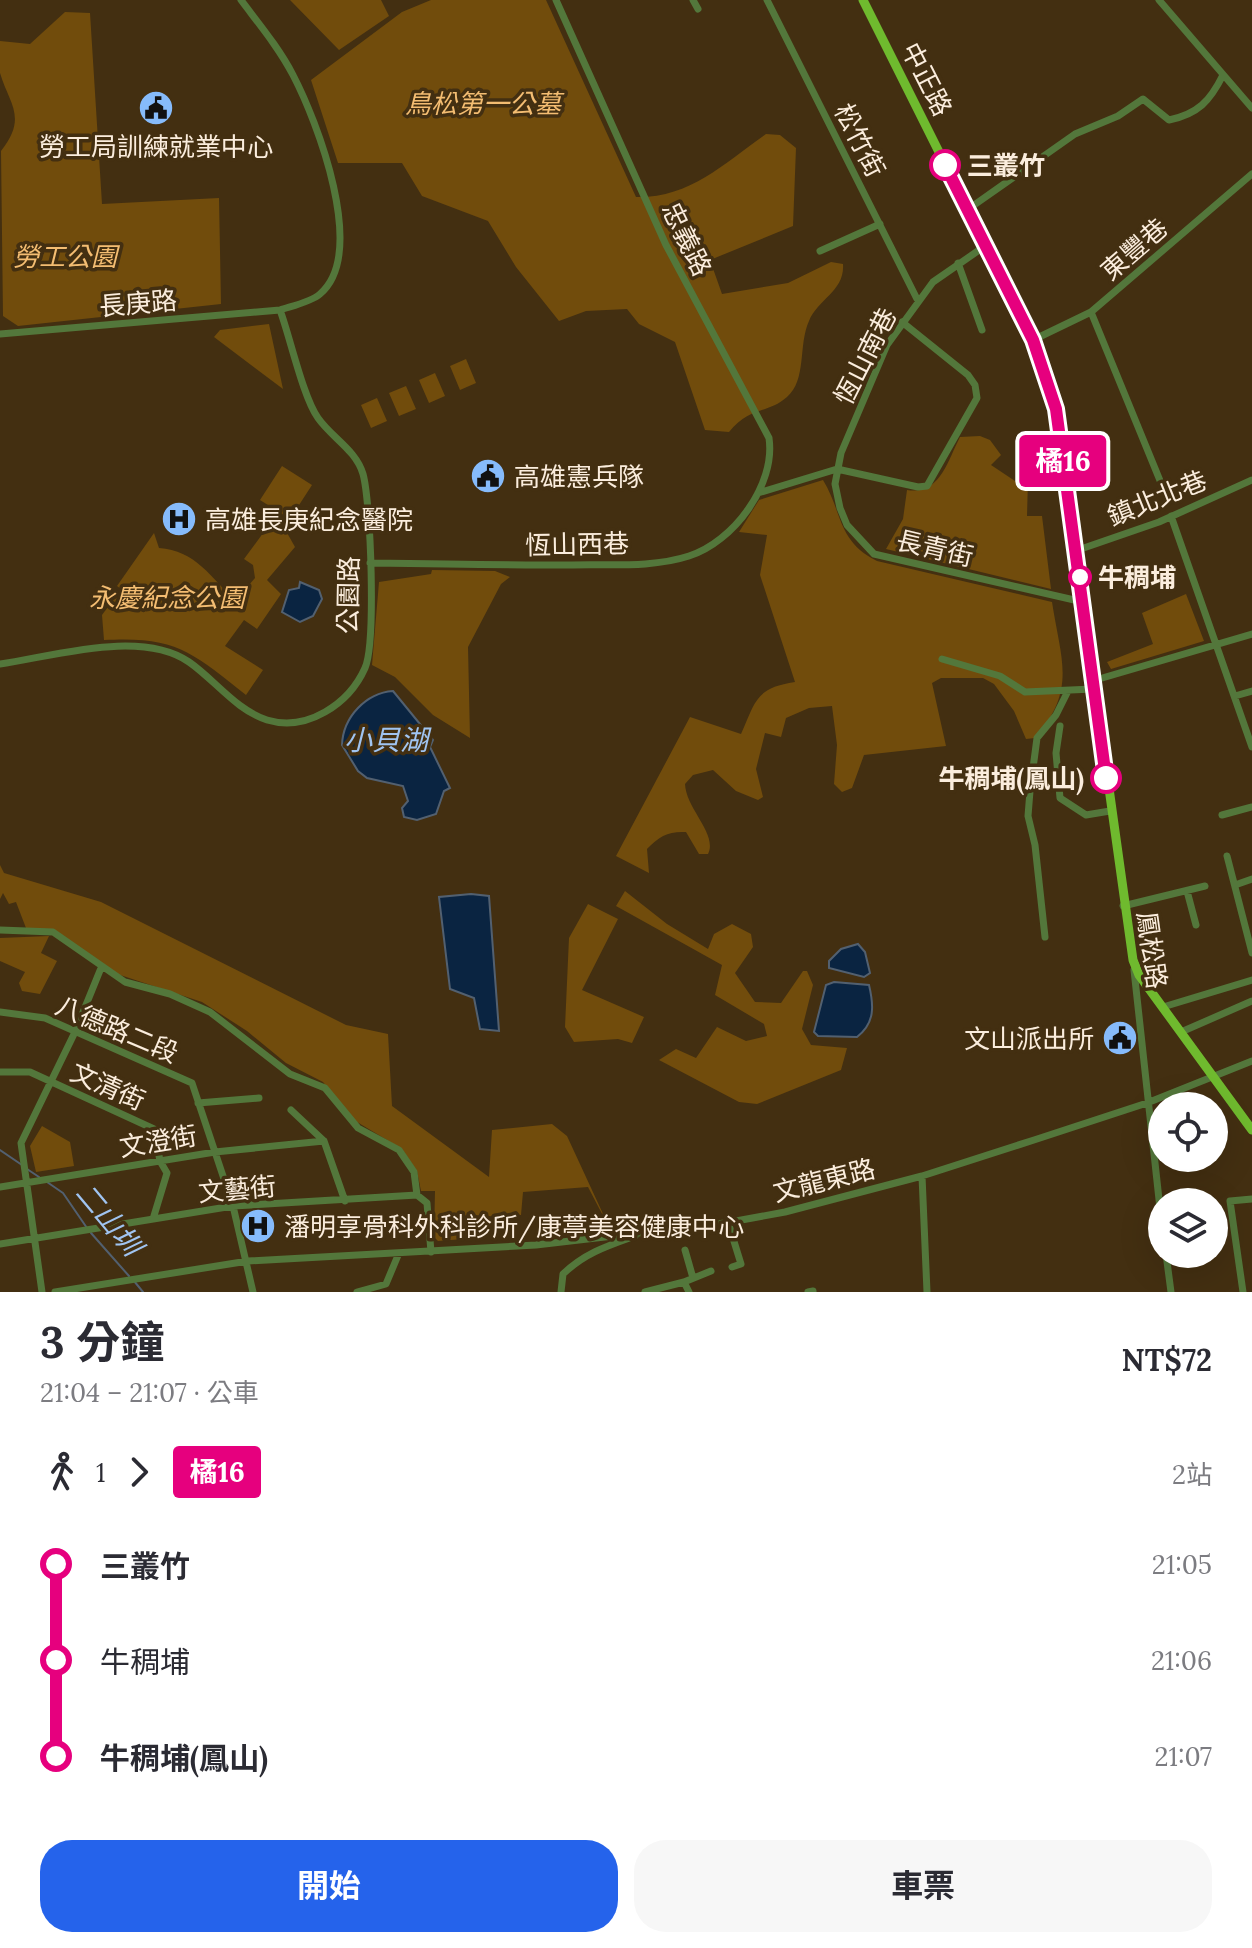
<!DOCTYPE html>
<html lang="zh-TW">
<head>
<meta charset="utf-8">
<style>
  body { margin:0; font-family:Lora,"Noto Sans TC",serif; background:#f7f7f7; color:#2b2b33; height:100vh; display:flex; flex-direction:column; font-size:30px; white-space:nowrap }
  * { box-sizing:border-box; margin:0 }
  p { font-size:26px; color:#7c7c81 }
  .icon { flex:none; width:44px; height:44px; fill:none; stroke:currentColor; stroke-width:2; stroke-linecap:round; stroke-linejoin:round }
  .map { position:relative; height:1292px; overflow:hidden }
  .panel { display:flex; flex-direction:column; background:#fff; flex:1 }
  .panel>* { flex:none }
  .badge { padding:0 16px; border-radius:6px; font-size:28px; line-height:52px }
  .fabs { position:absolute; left:1148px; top:1092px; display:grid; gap:16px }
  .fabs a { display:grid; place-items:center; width:80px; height:80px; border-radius:50%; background:#fff; box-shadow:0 8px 32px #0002; font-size:40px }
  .map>.badge { position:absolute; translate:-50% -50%; box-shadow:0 0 0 4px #fff }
  .legs { display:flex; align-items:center; gap:12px; height:88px; padding:0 40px; font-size:26px }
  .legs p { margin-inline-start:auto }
  .summary { display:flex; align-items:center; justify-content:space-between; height:136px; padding:0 40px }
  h1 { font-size:44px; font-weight:700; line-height:60px }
  .action { display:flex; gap:16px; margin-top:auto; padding:16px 40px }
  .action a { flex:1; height:92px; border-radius:32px; background:#2563eb; color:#fff; font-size:32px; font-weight:700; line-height:92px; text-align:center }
  .action a+a { background:#f7f7f7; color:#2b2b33 }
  ul { padding:0 40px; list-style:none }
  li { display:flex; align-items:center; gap:28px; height:96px; font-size:30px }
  li i { display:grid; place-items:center; width:12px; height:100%; margin:0 10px; background:currentColor }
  li i::after { content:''; width:20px; height:20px; margin:-10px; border:6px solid; border-radius:50%; background:#fff }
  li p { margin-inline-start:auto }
  li:first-child i { background:linear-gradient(#0000 50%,currentColor 0) }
  li:last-child i { background:linear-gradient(currentColor 50%,#0000 0) }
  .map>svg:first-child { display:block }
  .green { fill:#714c0c }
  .water { fill:#0a2441; stroke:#526070; stroke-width:2 }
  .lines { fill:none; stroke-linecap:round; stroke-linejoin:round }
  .stream { stroke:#526070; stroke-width:2 }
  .minor { stroke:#53773b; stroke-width:7 }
  .major { stroke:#6fba2e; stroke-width:9 }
  .line-1-casing { stroke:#fff; stroke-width:18 }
  .line-1 { stroke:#e6007e; stroke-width:12 }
  .stop-1-dot { fill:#fff; stroke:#e6007e; stroke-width:4 }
  .labels { text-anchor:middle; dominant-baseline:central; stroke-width:7; stroke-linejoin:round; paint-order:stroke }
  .street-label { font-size:26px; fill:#fbeddd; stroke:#432f11 }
  .park-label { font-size:26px; font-style:italic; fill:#f4bd72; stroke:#432f11 }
  .poi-label { font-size:26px; fill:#fbeddd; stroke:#432f11; text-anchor:start }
  .stop-label { font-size:26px; font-weight:bold; fill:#fbeddd; stroke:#432f11; text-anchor:start }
  .water-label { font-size:28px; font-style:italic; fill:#a0c4f1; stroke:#432f11 }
</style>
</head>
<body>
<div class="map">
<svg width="1252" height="1292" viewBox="0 0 1252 1292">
  <rect width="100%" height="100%" fill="#432f11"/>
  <path class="green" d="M290 0H381L389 16 339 50Z
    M431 0H546L636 197C690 198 723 164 766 134L780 135 796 148 793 226 710 260 722 294 788 283 831 262 843 264C845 291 818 299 809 321 798 345 807 380 787 397 768 414 750 406 729 432L705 430 675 342 639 324 627 309 586 311 559 321 516 267 488 221 422 196 402 163H338L311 80 402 12Z
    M65 12 90 13 102 204 219 198 221 304 18 326 3 316 1 151C28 117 9 104 0 73 0 64 0 50 0 41L30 44Z
    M269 324 283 389 214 337 220 330Z
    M466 359 476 383 460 390 450 366Z
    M435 373 445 396 429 403 419 380Z
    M406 386 416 409 399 416 389 393Z
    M377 398 387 421 371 428 361 405Z
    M980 436 990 440 1001 455 991 465 1021 485 1028 480 1027 516H1042L1051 589 886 549 903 519 907 490C940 495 947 462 960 437Z
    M282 466 312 485 290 519 260 500Z
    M823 480C843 513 837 541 877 561L1052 602C1061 661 1077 689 1035 738L1026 739 1014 711 994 684 983 678H941L932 683 946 746 864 755 852 788 842 792 834 784 837 745 832 706 809 708 786 718 781 737 765 733 756 769 763 797 758 800 736 791 713 770 693 775 685 784C686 809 718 834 708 854H699L686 832C669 831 659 836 647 849L649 873 616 856 690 717 741 734C756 700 756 688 795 682L760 575 767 535 739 532 759 500Z
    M269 525 286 531 295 547 267 580 281 594 257 629 244 620 225 646 263 670 246 695C192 652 176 636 104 640L102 615 121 589 117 586 154 533 159 548C195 550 212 578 235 601L255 578 253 565 244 559Z
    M432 570 495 571 510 577 501 584 468 647 470 738 433 715 395 677 372 665 379 582 431 574Z
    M1186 594 1204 641 1111 669 1107 662 1153 644 1142 613Z
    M0 865 4 873 101 902 346 1025 388 1034 392 1106 489 1177 492 1130 552 1124 567 1136 610 1229 588 1187 523 1192 521 1215 464 1217V1239L438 1241 434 1237 435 1191H421L417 1171 402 1149 352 1119 323 1082 286 1063 247 1031 202 1002 111 972 54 930 26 928 16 902 9 904 3 893 0 899Z
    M625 891 667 924 708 949 714 934 732 924 751 934 753 947 735 973 755 1002 781 1003 803 971H807L813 985 802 1029 811 1045 847 1048 841 1070 757 1104 739 1102 659 1060 676 1049 696 1058 717 1027 746 1041 767 1036 764 1024 715 995 722 965 616 906Z
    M588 904 618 919 582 990 644 1017 632 1043 618 1039 574 1042 565 1027 569 938Z
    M49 936 41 953 57 961 40 994 22 991 19 983 25 972 0 961V938Z
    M42 1126 70 1142 74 1166 36 1172 30 1146Z"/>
  <path class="water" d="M300 582 319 590 322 599 313 616 300 622 282 612 289 590 299 588Z
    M393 691 433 740 430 747 450 788 444 791 436 814 417 820 404 817 402 808 408 801 403 786 367 778 358 771 342 745C343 717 366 693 393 691Z
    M471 894 489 896 499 1031 480 1029 474 998 450 989 439 897Z
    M858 944 865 952 870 973 864 977 829 968V961L841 949Z
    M834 982 869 985C874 1006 875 1023 857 1037L818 1036 814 1032 826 985Z"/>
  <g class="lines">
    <path class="stream" d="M0 1150 22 1165
      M27 1169 39 1177
      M47 1182 63 1193 87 1228
      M91 1233 129 1276
      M134 1281 143 1292"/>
    <path class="minor" d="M693 0 698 9
      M767 0 917 299
      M1159 0 1252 108
      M967 210 1075 134 1118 116 1143 99 1169 120C1198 114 1210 101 1223 75
      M985 246 933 282 887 345 841 453 835 484 840 508 847 525 874 554 1083 602
      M820 251 880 224
      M958 263 982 330
      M1091 312 1161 483
      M0 334 280 310C292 306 311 302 320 294 368 253 317 121 293 75 279 48 259 24 241 0
      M1033 340 1091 312 1252 174
      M837 469 918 487 927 486 977 398 975 385 968 375 902 322
      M758 493 837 469
      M1171 516 1252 747
      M1075 551 1159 522 1252 480
      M370 563C437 564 505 565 572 565 611 564 652 568 689 556 733 542 776 485 769 438L666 245 556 0
      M942 659 1000 676 1025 692 1093 689
      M0 664C55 656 141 629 189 662 215 680 236 710 267 720 307 732 349 704 365 668 376 643 371 503 363 474 356 450 332 438 318 418 303 397 290 337 280 310
      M1092 681 1252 634
      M1235 696 1252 691
      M1060 726 1056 753 1060 798 1086 815 1110 811
      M1222 815 1252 807
      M1227 856 1252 953
      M1235 885 1252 879
      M1187 891 1196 925
      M1123 906 1205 886
      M0 930 53 932 125 982 170 994 210 1012 290 1074 325 1088 358 1128 399 1150 414 1172 417 1195
      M1045 937 1035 845 1028 816 1030 791 1037 738 1056 715 1068 691
      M1134 970 1162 1227
      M1163 1007 1252 980
      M0 1012 45 1018 192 1083 233 1206 253 1292
      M1181 1032 1252 1001
      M0 1072H30L154 1129 160 1161 167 1173 153 1219
      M198 1103 259 1098
      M291 1110 324 1141 345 1201
      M922 1176 927 1292
      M0 1187 215 1152 324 1141
      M728 1222 741 1264 732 1267
      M0 1244 233 1206 417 1195 427 1203 431 1252
      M685 1250 693 1278
      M1166 1254 1171 1292
      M684 1282 711 1271
      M42 1292 21 1143 75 1032 101 968
      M55 1292 248 1261 536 1245 725 1223 785 1212 922 1176 1034 1140 1147 1103 1252 1061
      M357 1292 386 1284 399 1253
      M561 1292 563 1274C585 1253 607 1246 635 1236
      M645 1292 684 1282 689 1292
      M808 1292 813 1291
      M1243 1292 1230 1201 1252 1199"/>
    <path class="major" d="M863 0 1033 340 1056 409 1133 960 1139 975 1252 1130"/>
  </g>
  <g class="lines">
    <g class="line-1-casing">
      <path id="line-1" d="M945 165 1033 340 1056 409 1106 778"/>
    </g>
    <use href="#line-1" class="line-1"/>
  </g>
  <defs>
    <g id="civic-disc" transform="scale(1.8)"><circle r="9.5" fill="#86bbfb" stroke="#432f11"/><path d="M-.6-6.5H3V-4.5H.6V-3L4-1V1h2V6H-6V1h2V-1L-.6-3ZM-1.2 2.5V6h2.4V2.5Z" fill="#111"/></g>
    <g id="hospital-disc" transform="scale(1.8)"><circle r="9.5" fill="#86bbfb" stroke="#432f11"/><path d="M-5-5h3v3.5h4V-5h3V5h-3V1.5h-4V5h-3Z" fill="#111"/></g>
  </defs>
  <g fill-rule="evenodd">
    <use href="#civic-disc" x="156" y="108"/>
    <use href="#civic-disc" x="488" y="476"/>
    <use href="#hospital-disc" x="179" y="519"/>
    <use href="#civic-disc" x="1120" y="1038"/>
    <use href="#hospital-disc" x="258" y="1226"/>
  </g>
  <g class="stop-1-dot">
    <circle cx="945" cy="165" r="14"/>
    <circle cx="1080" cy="577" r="10"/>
    <circle cx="1106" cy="778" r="14"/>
  </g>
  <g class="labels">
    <g class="street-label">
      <text transform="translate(927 79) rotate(63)">中正路</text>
      <text transform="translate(860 140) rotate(63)">松竹街</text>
      <text transform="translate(687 239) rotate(64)">忠義路</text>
      <text transform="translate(1134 249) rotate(-41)">東豐巷</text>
      <text transform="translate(138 303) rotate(-5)">長庚路</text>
      <text transform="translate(865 356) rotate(-63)">恆山南巷</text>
      <text transform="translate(1157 498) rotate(-22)">鎮北北巷</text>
      <text transform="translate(577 544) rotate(-1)">恆山西巷</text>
      <text transform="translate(935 548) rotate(13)">長青街</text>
      <text transform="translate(348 595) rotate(-89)">公園路</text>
      <text transform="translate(1152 950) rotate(82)">鳳松路</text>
      <text transform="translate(117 1029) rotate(23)">八德路二段</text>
      <text transform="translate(108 1086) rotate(24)">文清街</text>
      <text transform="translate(158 1141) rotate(-9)">文澄街</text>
      <text transform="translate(824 1180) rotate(-14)">文龍東路</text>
      <text transform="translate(237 1189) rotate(-5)">文藝街</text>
    </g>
    <g class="park-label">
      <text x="483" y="103">鳥松第一公墓</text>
      <text x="65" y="256">勞工公園</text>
      <text x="167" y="597">永慶紀念公園</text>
    </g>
    <g class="poi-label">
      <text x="156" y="146" text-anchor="middle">勞工局訓練就業中心</text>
      <text x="514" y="476">高雄憲兵隊</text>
      <text x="205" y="519">高雄長庚紀念醫院</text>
      <text x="1094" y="1038" text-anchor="end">文山派出所</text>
      <text x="284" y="1226">潘明享骨科外科診所/康葶美容健康中心</text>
    </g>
    <g class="stop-label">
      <text x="967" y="165">三叢竹</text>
      <text x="1098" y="577">牛稠埔</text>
      <text x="1084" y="778" text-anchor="end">牛稠埔(鳳山)</text>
    </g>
    <g class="water-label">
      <text x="386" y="740">小貝湖</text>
      <text transform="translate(109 1219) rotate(50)">二山圳</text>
    </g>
  </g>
</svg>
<div class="fabs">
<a><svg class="icon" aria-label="locate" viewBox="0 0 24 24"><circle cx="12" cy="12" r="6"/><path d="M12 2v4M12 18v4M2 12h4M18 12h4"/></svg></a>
<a><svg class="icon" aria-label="layers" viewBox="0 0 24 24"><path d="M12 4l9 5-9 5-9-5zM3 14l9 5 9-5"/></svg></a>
</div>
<b class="badge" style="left:1063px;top:461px;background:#e6007e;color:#fff">橘16</b>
</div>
<section class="panel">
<div class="summary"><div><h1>3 分鐘</h1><p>21:04 – 21:07 · 公車</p></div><b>NT$72</b></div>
<div class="legs"><svg class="icon" aria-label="walk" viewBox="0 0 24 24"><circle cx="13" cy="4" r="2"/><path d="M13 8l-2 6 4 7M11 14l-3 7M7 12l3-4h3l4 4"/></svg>1<svg class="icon" aria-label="forward" viewBox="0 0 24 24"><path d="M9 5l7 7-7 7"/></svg><b class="badge" style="background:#e6007e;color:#fff">橘16</b><p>2站</p></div>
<ul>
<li><i style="color:#e6007e"></i><b>三叢竹</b><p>21:05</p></li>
<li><i style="color:#e6007e"></i><span>牛稠埔</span><p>21:06</p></li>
<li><i style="color:#e6007e"></i><b>牛稠埔(鳳山)</b><p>21:07</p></li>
</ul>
<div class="action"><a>開始</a><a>車票</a></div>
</section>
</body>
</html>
